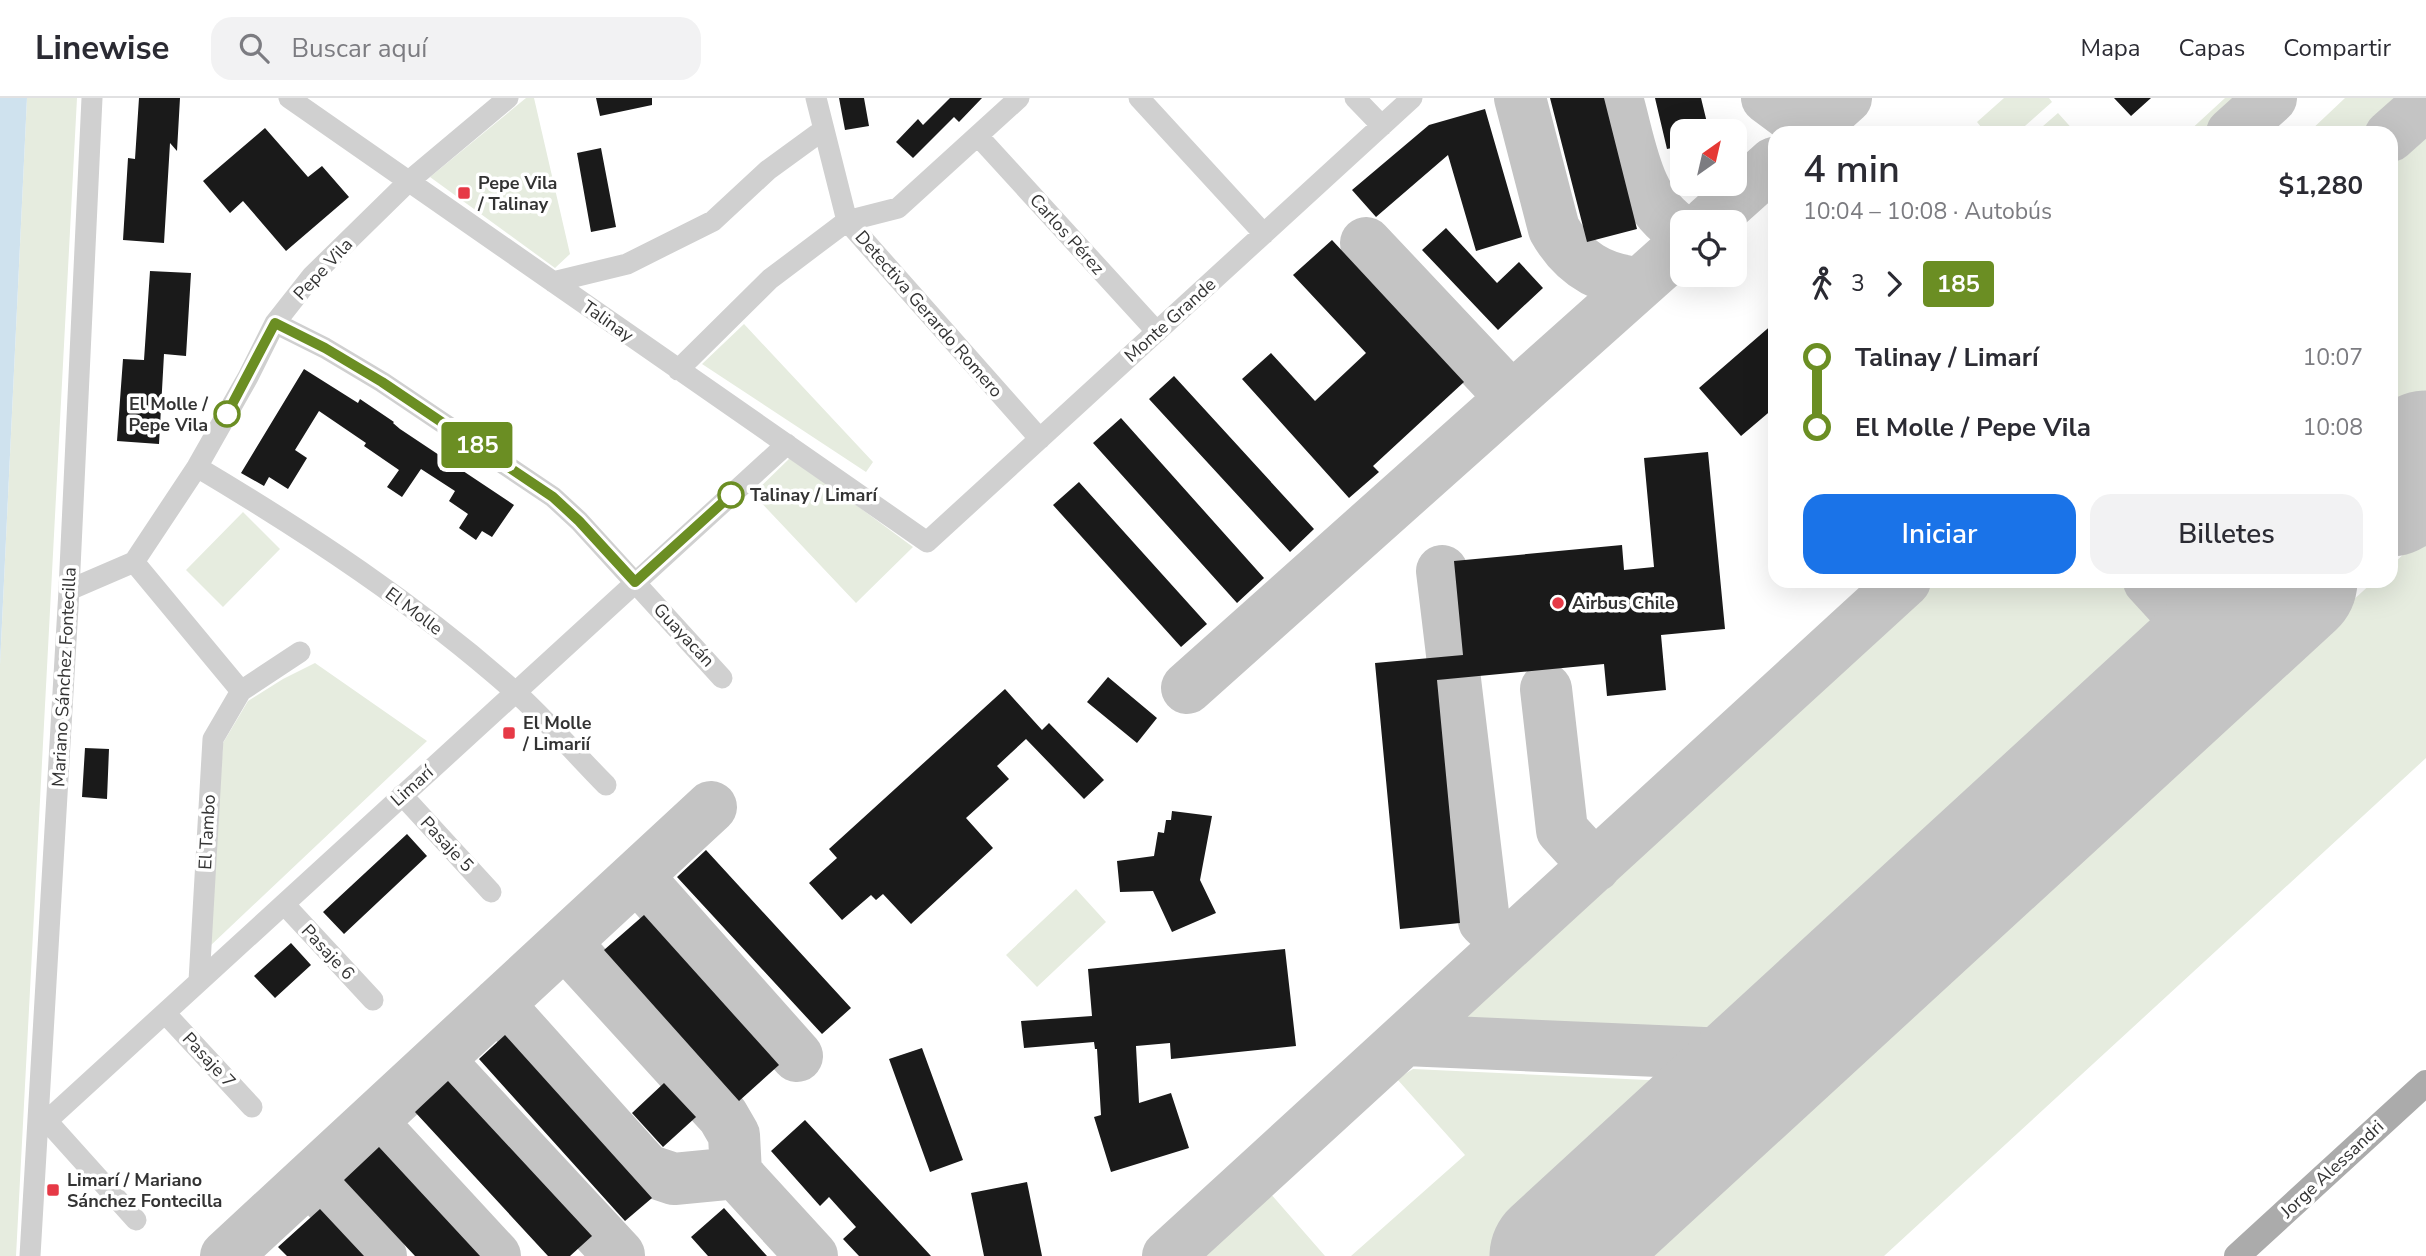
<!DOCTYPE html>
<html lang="es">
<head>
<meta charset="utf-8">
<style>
  body { margin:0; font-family:"Nunito Sans",sans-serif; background:#f2f2f3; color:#2b2b33; height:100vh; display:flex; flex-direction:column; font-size:26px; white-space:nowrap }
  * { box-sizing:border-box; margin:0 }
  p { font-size:23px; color:#7c7c81 }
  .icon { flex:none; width:38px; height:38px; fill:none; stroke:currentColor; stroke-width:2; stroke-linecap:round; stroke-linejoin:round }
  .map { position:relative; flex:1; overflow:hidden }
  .drawer { position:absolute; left:1768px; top:28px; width:630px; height:462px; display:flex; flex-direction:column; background:#fff; border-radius:21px; box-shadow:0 7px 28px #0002 }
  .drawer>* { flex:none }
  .badge { padding:0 14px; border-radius:5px; font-size:24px; line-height:46px }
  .needle { width:46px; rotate:34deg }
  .buttons { position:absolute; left:1670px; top:21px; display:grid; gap:14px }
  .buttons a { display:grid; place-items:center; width:77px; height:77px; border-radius:14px; background:#fff; box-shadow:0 7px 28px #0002; font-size:35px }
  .map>.badge { position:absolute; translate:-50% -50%; box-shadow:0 0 0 4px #fff }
  .legs { display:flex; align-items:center; gap:10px; height:77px; padding:0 35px; font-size:23px }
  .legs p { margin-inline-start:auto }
  .head { display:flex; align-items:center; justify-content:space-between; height:119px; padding:0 35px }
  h1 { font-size:38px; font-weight:600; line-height:52px }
  .primary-button { display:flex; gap:14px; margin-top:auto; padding:14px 35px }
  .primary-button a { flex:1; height:80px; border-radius:21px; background:#1a73e8; color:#fff; font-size:28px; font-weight:600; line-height:80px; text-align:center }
  .primary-button a+a { background:#f2f2f3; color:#2b2b33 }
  ul { padding:0 35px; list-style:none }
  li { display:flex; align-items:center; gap:24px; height:70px; font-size:26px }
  li i { display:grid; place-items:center; width:10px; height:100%; margin:0 9px; background:currentColor }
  li i::after { content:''; width:18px; height:18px; margin:-9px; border:5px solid; border-radius:50%; background:#fff }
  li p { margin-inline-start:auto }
  li:first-child i { background:linear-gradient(#0000 50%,currentColor 0) }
  li:last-child i { background:linear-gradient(currentColor 50%,#0000 0) }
  header { display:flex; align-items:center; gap:42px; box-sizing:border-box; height:98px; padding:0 35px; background:#fff; border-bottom:2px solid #e1e1e2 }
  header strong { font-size:33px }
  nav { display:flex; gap:38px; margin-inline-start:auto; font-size:24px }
  .search { width:490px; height:63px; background:#f2f2f3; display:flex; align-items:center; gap:18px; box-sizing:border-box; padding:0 24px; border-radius:21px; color:#7c7c81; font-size:26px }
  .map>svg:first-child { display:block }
  .green { fill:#e6ecdf }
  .water { fill:#cfe2ee }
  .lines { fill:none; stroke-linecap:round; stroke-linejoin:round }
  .taxiway { stroke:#c4c4c4; stroke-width:52 }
  .runway { stroke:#c4c4c4; stroke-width:133 }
  .building { fill:#1a1a1a }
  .minor { stroke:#d0d0d0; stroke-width:21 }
  .major { stroke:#ababab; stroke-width:26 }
  .line-1-casing { stroke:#fff; stroke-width:16 }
  .line-1 { stroke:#6b8e23; stroke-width:10 }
  .poi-dot { fill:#e63946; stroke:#fff; stroke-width:2.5 }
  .stop-1-dot { fill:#fff; stroke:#6b8e23; stroke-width:3.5 }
  .labels { text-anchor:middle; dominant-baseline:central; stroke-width:7; stroke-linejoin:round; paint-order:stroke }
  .poi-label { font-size:18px; font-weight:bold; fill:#333; stroke:#fff; text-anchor:start }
  .street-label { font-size:18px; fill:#333; stroke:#fff }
  .stop-label { font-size:18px; font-weight:bold; fill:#333; stroke:#fff; text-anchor:end }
</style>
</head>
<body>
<header>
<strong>Linewise</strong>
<div class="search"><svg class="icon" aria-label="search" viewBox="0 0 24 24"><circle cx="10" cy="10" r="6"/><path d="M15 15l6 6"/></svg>Buscar aquí</div>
<nav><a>Mapa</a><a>Capas</a><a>Compartir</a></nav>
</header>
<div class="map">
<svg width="2426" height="1158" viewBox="0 0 2426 1158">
  <rect width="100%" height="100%" fill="#fff"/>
  <path class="green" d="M27 0H77L16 1158H0V567Z
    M526 0H534L570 156 555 170 430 79Z
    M2004 0H2049L2052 4 2017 35H1986L1977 24Z
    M2225 0H2251L2211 35H2187Z
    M2345 0H2412L2374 35H2308Z
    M2058 15 2076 35H2035Z
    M2426 26V302L2391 335V59Z
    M744 226 873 364 866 374 702 266Z
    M791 359 913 449 856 505 753 396Z
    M243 414 280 451 223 509 186 472Z
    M2426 435V660L1884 1158H1637L2374 483H2390L2391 468Z
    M1933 483H2123L2170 536 1756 925 1699 943 1475 937 1464 931 1460 917 1877 538Z
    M2176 483H2229L2200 510Z
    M315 565 427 643 209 849 223 645 248 603 283 581Z
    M1076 791 1106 824 1037 889 1006 857Z
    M1413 971 1669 983 1678 991 1680 997 1505 1158H1351L1465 1057 1397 981Z
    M1270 1095 1325 1158H1200H1201Z"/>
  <path class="water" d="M0 0H27L0 567Z"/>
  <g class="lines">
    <path class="taxiway" d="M1520 0 1554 131C1573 165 1601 182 1640 185
      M1617 0C1631 48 1636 105 1682 133
      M1767 0 1814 35
      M1807 35 1846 0
      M2232 35 2271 0
      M2390 38 2426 6
      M1708 124 1774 65
      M1366 145 1512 300
      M1442 473 1484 823 1508 846
      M2149 483 2214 554
      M1187 590 1682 148
      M1546 591 1562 732 1595 768
      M637 778 797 958
      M565 845 723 1018 734 1037 736 1075 812 1158
      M498 906 647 1072 674 1081 736 1075
      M1405 942 1774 958
      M438 962 619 1157
      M371 1024 495 1158
      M310 1081 381 1158
      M226 1158 711 709
      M1168 1158 1905 483"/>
    <path class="runway" d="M2390 392 2426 359
      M1556 1158 2291 483"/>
  </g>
  <path class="building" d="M139 0H180L177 53 170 45 164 145 123 142 128 60 135 61Z
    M596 0H652V7L600 18Z
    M839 0H864L869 28 845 32Z
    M950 0H982L959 24 954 19 913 60 896 44 918 21 923 27Z
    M1550 0H1604L1637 131 1587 144Z
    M1655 0H1701L1709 33H1682V48L1667 51Z
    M2114 0H2151L2131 18Z
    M1485 11 1522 139 1476 153 1448 57 1376 119 1352 92 1429 27Z
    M265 30 308 79 322 68 349 99 286 153 243 103 230 115 203 83Z
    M601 50 616 129 591 134 577 55Z
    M1446 130 1497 185 1519 164 1543 190 1498 232 1422 152Z
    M1332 142 1464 284 1373 368 1379 374 1349 400 1242 281 1271 255 1315 303 1366 255 1293 177Z
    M150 173 191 175 186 258 164 256 159 346 117 343 123 261 144 262Z
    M1774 225V310L1741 338 1699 290Z
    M304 271 358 305 360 301 394 324 393 325 400 331 514 407 492 439 482 433 476 442 459 430 468 416 449 403 455 393 421 371 402 399 387 389 399 372 364 348 366 345 319 313 295 352 307 360 288 391 269 379 264 388 241 375Z
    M1174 278 1314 431 1290 454 1149 301Z
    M1121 320 1264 480 1237 505 1093 345Z
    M1708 354 1725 531 1661 537 1666 592 1607 598 1604 566 1437 582 1460 825 1400 831 1375 565 1463 557 1454 463 1622 447 1624 472 1654 469 1644 360Z
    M1079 384 1207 526 1181 549 1053 407Z
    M1108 579 1157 620 1137 645 1087 604Z
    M1005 591 1042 632 1049 625 1104 682 1084 701 1026 641 997 668 1009 681 966 720 993 750 911 826 883 796 876 802 871 797 842 822 809 785 837 760 829 751Z
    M85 650 109 651 107 701 82 699Z
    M1172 713 1212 718 1200 782 1216 815 1172 834 1153 793 1120 794 1117 763 1154 758 1158 734 1164 735 1166 722H1171Z
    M407 736 427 758 344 836 323 814Z
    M706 752 851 910 822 936 677 779Z
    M644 817 779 967 739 1003 604 852Z
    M291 845 311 867 275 900 254 878Z
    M1285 851 1296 948 1171 961 1170 945 1136 948 1139 1005 1171 995 1189 1050 1111 1074 1094 1019 1101 1017 1097 951H1095L1094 944 1024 950 1021 923 1092 918 1088 871Z
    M505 937 652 1100 625 1123 479 961Z
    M922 950 963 1062 930 1074 889 961Z
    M448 983 592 1138 570 1158H548L415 1014Z
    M664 985 696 1019 663 1049 632 1015Z
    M805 1022 882 1105 931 1158H859L843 1141 856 1129 829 1099 820 1108 771 1053Z
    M379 1049 480 1158H415L344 1082Z
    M1027 1084 1042 1158H984L971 1095Z
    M724 1110 767 1158H708L691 1139Z
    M320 1111 364 1158H287L278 1149Z"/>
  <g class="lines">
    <path class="minor" d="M289 0 927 444 1412 0
      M816 0 847 123 1040 341
      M1139 0 1264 136
      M1355 0 1382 28
      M978 38 1157 234
      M553 184 627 166 713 123 768 72 823 32
      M275 225 325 250 382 284 553 399 579 423 722 580
      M678 272 770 181 847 123 898 110 1019 0
      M197 369C308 435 417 507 513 592 546 621 575 656 606 687
      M134 464 241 593
      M69 492 134 464 197 369 248 279 275 225 312 178 409 83 508 0
      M402 697 491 794
      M284 806 373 902
      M199 883 213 641 241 593 300 554
      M165 915 252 1009
      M47 1023 136 1122
      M38 1031 787 346
      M30 1158 69 492 92 0"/>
    <path class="major" d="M2237 1158 2426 985"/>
  </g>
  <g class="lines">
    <g class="line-1-casing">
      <path id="line-1" d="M227 316 275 225 325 250 382 284 553 399 579 423 635 484 731 397"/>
    </g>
    <use href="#line-1" class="line-1"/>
  </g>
  <g class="poi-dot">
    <rect x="457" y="88" width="14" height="14" rx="3.5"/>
    <circle cx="1558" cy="505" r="7"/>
    <rect x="502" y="628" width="14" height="14" rx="3.5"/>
    <rect x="46" y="1085" width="14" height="14" rx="3.5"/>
  </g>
  <g class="stop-1-dot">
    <circle cx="227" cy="316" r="12"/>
    <circle cx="731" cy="397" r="12"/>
  </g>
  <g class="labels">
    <g class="poi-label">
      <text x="478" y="85">Pepe Vila<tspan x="478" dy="21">/ Talinay</tspan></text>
      <text x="1572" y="505">Airbus Chile</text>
      <text x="523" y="625">El Molle<tspan x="523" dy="21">/ Limarií</tspan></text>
      <text x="67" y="1082">Limarí / Mariano<tspan x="67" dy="21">Sánchez Fontecilla</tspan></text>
    </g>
    <g class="street-label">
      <text transform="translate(1067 136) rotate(48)">Carlos Pérez</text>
      <text transform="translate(323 171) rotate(-47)">Pepe Vila</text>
      <text transform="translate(929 216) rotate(49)">Detectiva Gerardo Romero</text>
      <text transform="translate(1170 222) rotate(-42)">Monte Grande</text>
      <text transform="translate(608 223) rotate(35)">Talinay</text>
      <text transform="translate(414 513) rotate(37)">El Molle</text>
      <text transform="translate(684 537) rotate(47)">Guayacán</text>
      <text transform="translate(64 579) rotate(-87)">Mariano Sánchez Fontecilla</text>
      <text transform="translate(412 688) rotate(-42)">Limarí</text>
      <text transform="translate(207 734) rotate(-87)">El Tambo</text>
      <text transform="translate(447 746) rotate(47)">Pasaje 5</text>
      <text transform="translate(328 854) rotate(47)">Pasaje 6</text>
      <text transform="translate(209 962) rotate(47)">Pasaje 7</text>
      <text transform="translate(2332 1071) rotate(-43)">Jorge Alessandri</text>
    </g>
    <g class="stop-label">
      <text x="208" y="306">El Molle /<tspan x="208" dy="21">Pepe Vila</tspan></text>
      <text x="750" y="397" text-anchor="start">Talinay / Limarí</text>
    </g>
  </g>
</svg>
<div class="buttons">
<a><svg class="needle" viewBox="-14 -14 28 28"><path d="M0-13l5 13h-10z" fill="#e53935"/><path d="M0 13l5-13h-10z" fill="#7c7c81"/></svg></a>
<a><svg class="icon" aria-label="locate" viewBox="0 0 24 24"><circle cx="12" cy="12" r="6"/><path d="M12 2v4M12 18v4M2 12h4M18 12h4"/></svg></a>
</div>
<b class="badge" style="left:477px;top:347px;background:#6b8e23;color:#fff">185</b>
<section class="drawer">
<div class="head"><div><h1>4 min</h1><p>10:04 – 10:08 · Autobús</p></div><b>$1,280</b></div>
<div class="legs"><svg class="icon" aria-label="walk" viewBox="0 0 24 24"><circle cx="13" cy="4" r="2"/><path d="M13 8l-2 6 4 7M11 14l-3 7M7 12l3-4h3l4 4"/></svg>3<svg class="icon" aria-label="forward" viewBox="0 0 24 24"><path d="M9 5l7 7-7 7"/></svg><b class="badge" style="background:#6b8e23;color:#fff">185</b></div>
<ul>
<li><i style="color:#6b8e23"></i><b>Talinay / Limarí</b><p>10:07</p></li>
<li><i style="color:#6b8e23"></i><b>El Molle / Pepe Vila</b><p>10:08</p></li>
</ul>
<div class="primary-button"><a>Iniciar</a><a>Billetes</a></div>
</section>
</div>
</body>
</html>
